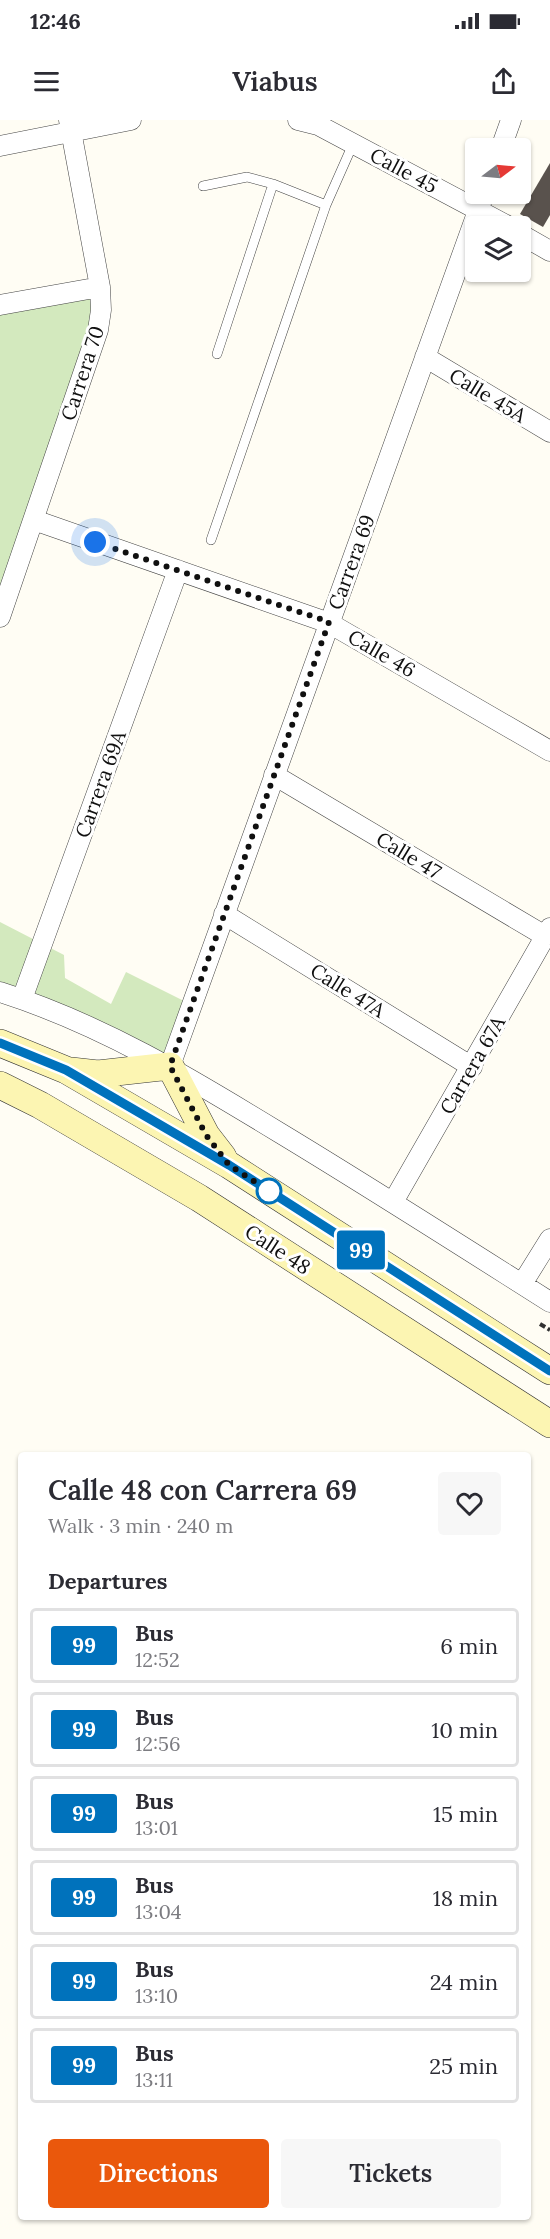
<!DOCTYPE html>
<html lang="en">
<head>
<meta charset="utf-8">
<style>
  body { margin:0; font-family:Lora,serif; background:#f7f7f7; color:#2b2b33; height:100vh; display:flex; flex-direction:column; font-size:22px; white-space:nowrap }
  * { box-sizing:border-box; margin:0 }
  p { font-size:20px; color:#7c7c81 }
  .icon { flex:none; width:33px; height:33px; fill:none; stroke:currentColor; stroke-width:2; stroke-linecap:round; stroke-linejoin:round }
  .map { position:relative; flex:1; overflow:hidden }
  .panel { position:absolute; left:18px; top:1332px; width:513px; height:768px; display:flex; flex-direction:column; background:#fff; border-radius:6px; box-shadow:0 2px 4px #0004 }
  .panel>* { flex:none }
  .badge { padding:0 12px; border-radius:4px; font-size:21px; line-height:39px }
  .needle { width:39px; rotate:74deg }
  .controls { position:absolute; left:465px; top:18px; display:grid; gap:12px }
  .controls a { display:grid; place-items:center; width:66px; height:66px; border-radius:6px; background:#fff; box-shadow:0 2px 4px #0004; font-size:30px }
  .you { position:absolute; width:30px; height:30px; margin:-15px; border:4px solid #fff; border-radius:50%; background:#1a73e8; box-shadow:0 0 0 9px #1a73e833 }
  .map>.badge { position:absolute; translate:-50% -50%; box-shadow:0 0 0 3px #fff }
  h2 { padding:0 30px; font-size:22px; line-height:54px }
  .round { display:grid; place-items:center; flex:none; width:63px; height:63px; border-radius:6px; background:#f7f7f7 }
  .head { display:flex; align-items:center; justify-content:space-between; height:102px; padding:0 30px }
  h1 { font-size:28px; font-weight:600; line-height:45px }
  .action { display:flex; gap:12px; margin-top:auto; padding:12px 30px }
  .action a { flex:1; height:69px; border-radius:6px; background:#ea580c; color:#fff; font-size:24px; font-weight:600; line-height:69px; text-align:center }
  .action a+a { background:#f7f7f7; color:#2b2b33 }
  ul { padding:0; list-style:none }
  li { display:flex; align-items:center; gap:18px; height:75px; margin:0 12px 9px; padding:0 18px; border:3px solid #e1e1e2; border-radius:6px }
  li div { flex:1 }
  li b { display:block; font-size:22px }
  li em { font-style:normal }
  li .badge { min-width:66px; font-weight:700; text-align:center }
  .status { display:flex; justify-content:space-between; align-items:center; height:42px; padding:0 30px; background:#fff; direction:ltr }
  .status svg { height:16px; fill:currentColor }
  header { display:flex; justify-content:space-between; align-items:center; height:78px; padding:0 30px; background:#fff; font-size:27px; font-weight:600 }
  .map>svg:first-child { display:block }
  .green { fill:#d3e9be }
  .building { fill:#59524d }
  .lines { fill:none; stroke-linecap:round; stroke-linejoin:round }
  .lane-casing { stroke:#434343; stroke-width:10 }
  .street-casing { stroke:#434343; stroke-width:21 }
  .secondary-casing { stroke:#323232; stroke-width:28 }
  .path { stroke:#323232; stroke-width:4; stroke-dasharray:6 3; stroke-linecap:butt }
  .lane { stroke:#fff; stroke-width:9 }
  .street { stroke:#fff; stroke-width:20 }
  .secondary { stroke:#fcf5b2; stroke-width:27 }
  .line-casing { stroke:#fff; stroke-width:14 }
  .line { stroke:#0072bc; stroke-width:9 }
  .walk { stroke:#101010; stroke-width:6; stroke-dasharray:0 10.8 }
  .stop-dot { fill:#fff; stroke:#0072bc; stroke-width:3 }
  .labels { text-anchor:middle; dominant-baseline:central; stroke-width:6; stroke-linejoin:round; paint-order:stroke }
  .street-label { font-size:20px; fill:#101010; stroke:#fff }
</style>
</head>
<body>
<div class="status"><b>12:46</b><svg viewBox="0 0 49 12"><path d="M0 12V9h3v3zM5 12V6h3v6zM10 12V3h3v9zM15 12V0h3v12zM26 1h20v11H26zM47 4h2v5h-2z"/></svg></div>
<header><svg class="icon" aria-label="menu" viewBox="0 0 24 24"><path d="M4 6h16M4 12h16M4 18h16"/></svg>Viabus<svg class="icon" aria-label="share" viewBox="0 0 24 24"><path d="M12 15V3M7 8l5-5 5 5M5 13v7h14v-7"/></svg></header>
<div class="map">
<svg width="550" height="2119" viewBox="0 0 550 2119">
  <rect width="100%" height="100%" fill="#fffdf4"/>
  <path class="green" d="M100 167 101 190 0 497V185Z
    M0 802 64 835 65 858 111 884 126 852 192 885 170 946 0 872Z"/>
  <path class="building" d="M550 43V95L543 107 520 94Z"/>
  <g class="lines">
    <g class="lane-casing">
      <path id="lane" d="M203 66 247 57 273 64 326 85
        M217 234 273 64
        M211 420 326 85 353 24"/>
    </g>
    <g class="street-casing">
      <path id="street" d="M298 0 318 5 508 106
        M0 26 131 0
        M501 28 511 0
        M520 114 550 131
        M0 185 100 167
        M425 237 550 312
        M34 400 329 503 550 631
        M0 497 98 210 101 190 100 167 69 0
        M274 655 545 816
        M224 794 472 947
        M0 872C101 904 190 958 280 1013 371 1068 460 1125 550 1182
        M22 879 178 450
        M170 946 484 74
        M393 1082 550 808
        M522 1164 550 1119"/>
    </g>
    <g class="secondary-casing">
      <path id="secondary" d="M0 923 66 950 229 1045 550 1251
        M71 951 98 954 170 946 206 1015 223 1037
        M0 965 40 985 199 1078 550 1304"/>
    </g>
    <path class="path" d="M540 1204 550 1210"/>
    <use href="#lane" class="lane"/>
    <use href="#street" class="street"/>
    <use href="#secondary" class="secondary"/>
  </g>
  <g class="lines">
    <g class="line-casing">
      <path id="line" d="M0 923 66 950 229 1045 550 1251"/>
    </g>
    <use href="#line" class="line"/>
    <path class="walk" d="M95 422 329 502 170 946 206 1015 229 1045 269 1071"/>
  </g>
  <circle class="stop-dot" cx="269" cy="1071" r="12"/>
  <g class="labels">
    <g class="street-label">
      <text transform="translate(404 50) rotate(28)">Calle 45</text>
      <text transform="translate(82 253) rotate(-72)">Carrera 70</text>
      <text transform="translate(488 275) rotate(31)">Calle 45A</text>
      <text transform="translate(351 442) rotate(-70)">Carrera 69</text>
      <text transform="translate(382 533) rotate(30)">Calle 46</text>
      <text transform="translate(100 664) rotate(-70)">Carrera 69A</text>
      <text transform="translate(409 735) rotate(31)">Calle 47</text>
      <text transform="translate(348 870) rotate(32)">Calle 47A</text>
      <text transform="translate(472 945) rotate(-60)">Carrera 67A</text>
      <text transform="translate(278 1129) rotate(33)">Calle 48</text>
    </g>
  </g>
</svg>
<div class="controls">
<a><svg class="needle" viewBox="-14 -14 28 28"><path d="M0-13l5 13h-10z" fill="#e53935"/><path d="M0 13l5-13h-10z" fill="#7c7c81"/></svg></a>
<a><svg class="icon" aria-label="layers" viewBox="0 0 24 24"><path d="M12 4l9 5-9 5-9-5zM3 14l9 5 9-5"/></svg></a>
</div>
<div class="you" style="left:95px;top:422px"></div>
<b class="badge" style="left:361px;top:1130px;background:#0072bc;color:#fff">99</b>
<section class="panel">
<div class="head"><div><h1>Calle 48 con Carrera 69</h1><p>Walk · 3 min · 240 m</p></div><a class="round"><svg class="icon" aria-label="heart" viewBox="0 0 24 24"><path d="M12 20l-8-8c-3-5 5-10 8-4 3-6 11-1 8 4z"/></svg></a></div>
<h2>Departures</h2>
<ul>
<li><span class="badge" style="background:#0072bc;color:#fff">99</span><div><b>Bus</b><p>12:52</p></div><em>6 min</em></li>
<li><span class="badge" style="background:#0072bc;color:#fff">99</span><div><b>Bus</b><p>12:56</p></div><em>10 min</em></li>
<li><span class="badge" style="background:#0072bc;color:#fff">99</span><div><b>Bus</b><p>13:01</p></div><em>15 min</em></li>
<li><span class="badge" style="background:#0072bc;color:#fff">99</span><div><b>Bus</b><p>13:04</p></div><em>18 min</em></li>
<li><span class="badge" style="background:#0072bc;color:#fff">99</span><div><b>Bus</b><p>13:10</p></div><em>24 min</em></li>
<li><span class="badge" style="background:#0072bc;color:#fff">99</span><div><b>Bus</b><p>13:11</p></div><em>25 min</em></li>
</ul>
<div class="action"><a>Directions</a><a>Tickets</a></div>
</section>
</div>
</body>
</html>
